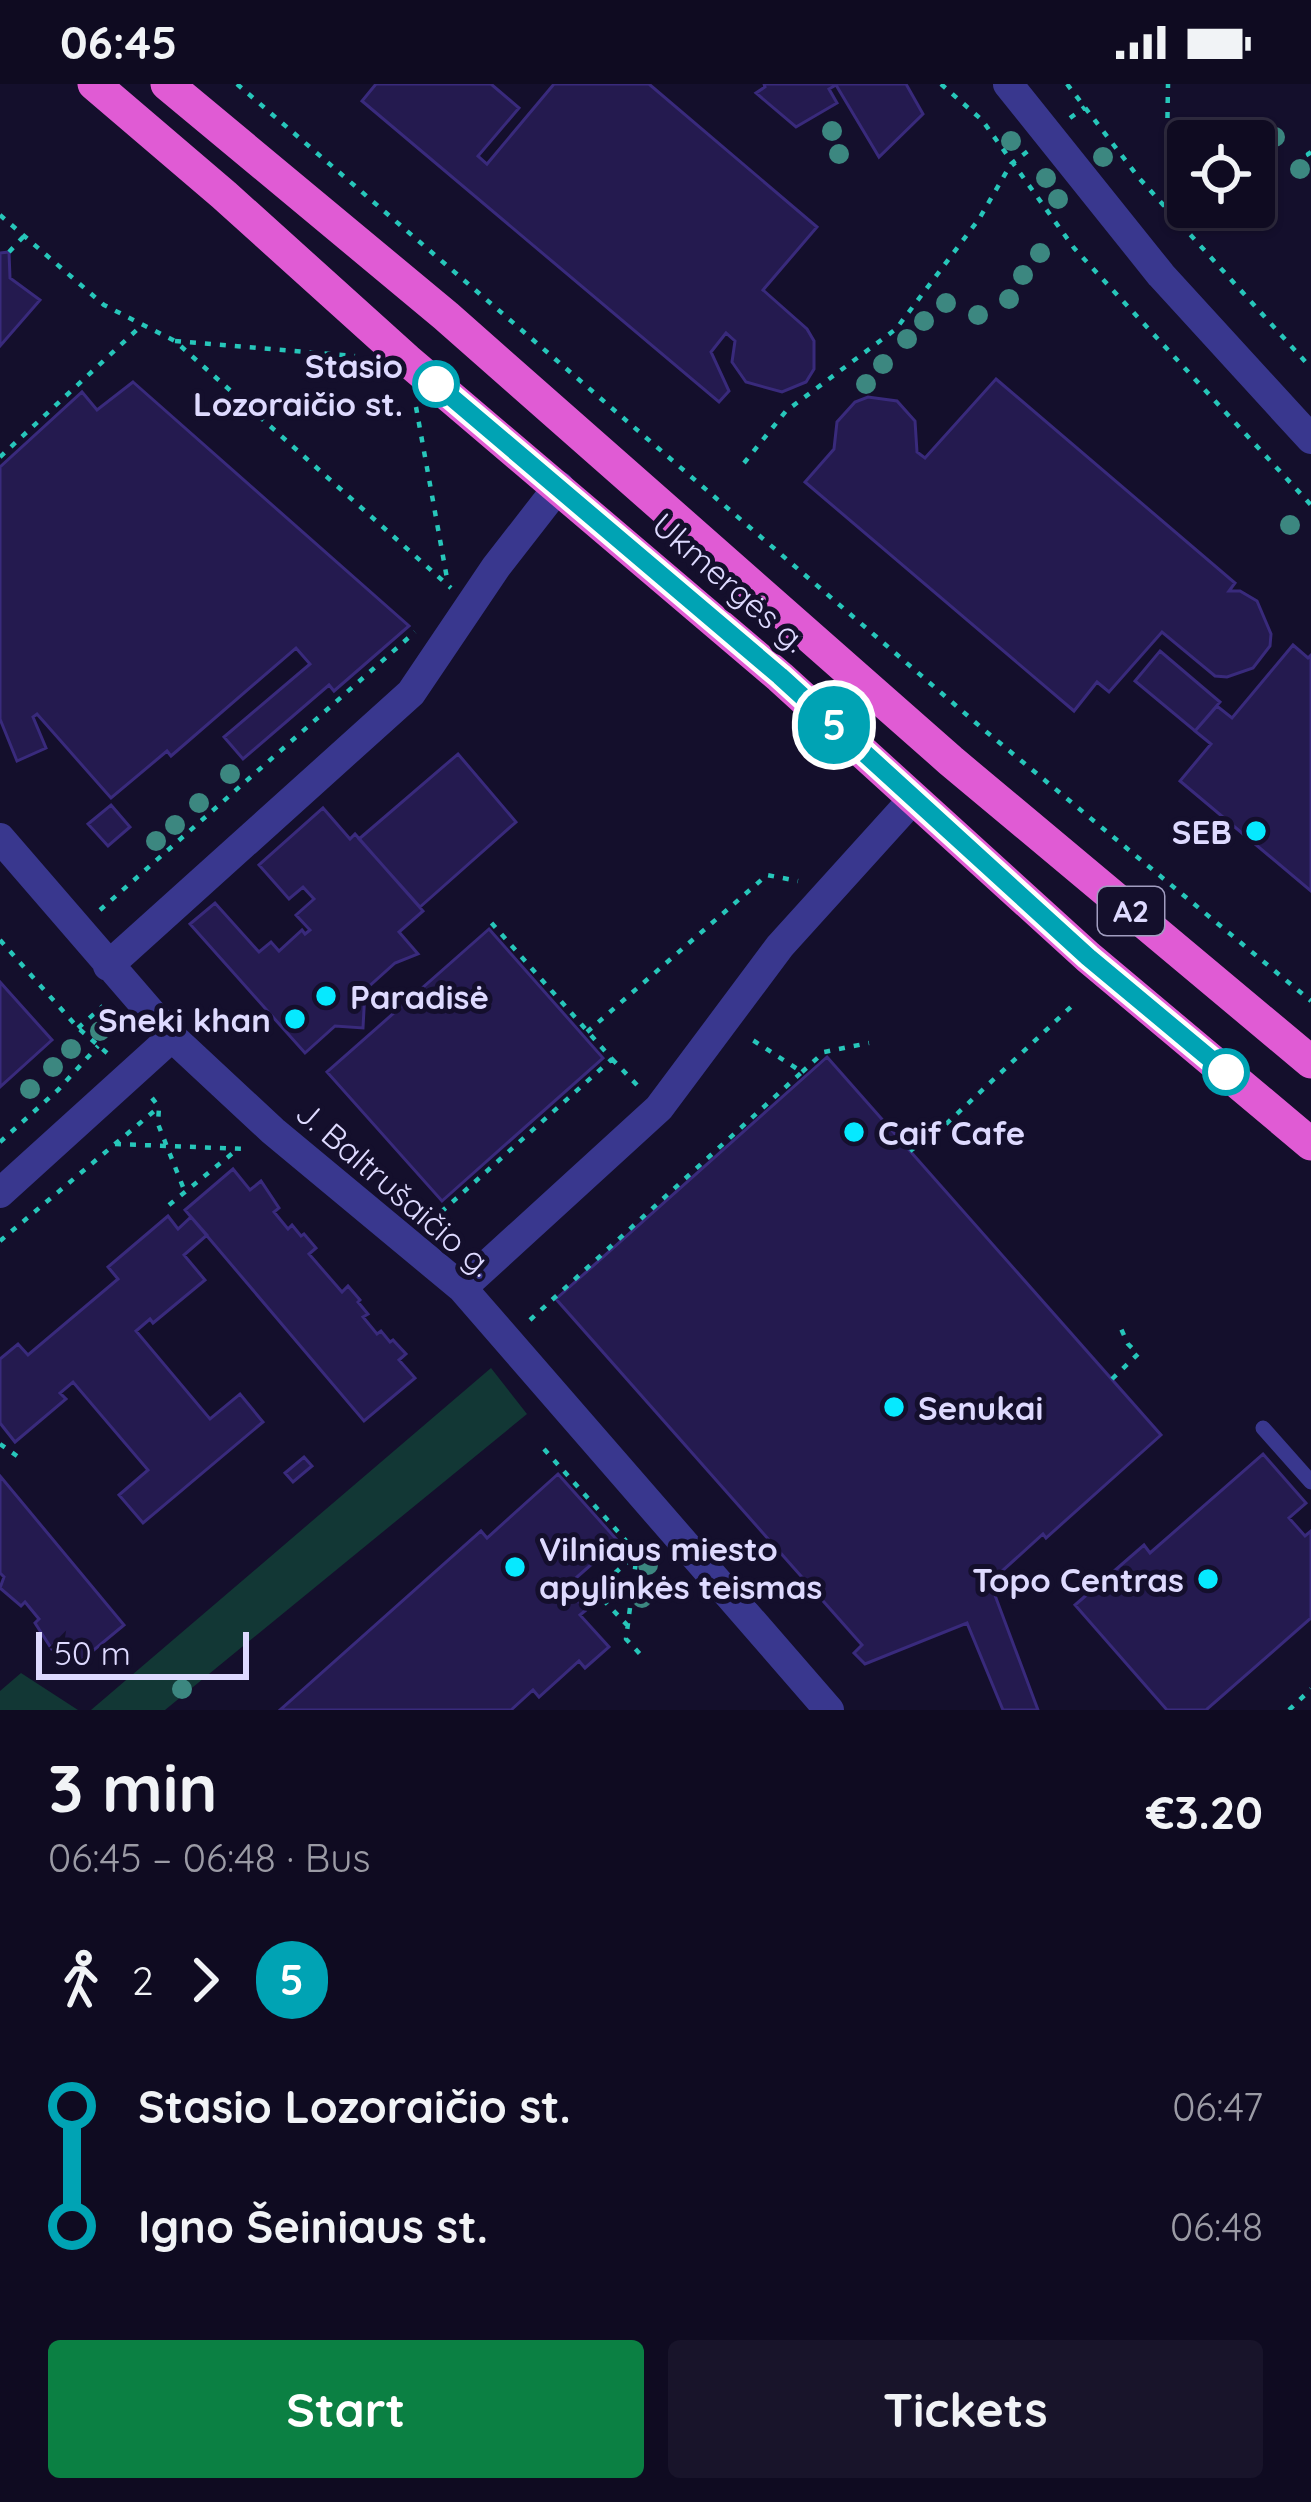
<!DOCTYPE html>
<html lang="en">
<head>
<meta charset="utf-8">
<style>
  body { margin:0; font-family:Quicksand,sans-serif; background:#18142a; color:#f1f3f6; height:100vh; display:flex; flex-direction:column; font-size:45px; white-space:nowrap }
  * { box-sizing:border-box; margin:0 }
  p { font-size:39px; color:#9b9ba5 }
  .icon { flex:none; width:66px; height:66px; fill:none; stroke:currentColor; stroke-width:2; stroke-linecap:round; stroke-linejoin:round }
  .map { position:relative; height:1626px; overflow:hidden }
  .sheet { display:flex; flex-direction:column; background:#0f0b21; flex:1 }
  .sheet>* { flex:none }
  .badge { padding:0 24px; border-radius:39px; font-size:42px; line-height:78px }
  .fabs { position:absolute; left:1167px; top:36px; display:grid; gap:24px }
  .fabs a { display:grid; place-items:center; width:108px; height:108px; border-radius:12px; background:#0f0b21; box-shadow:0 3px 9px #0004,0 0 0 3px #2f2b3f; font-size:60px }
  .scale { position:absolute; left:36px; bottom:30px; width:213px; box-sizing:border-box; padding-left:12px; border:6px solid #dedaff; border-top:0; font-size:33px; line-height:42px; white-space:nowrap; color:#dedaff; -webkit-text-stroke:9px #140f2c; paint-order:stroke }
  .map>.badge { position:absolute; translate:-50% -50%; box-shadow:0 0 0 6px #fff }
  .legs { display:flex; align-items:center; gap:18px; height:132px; padding:0 48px; font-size:39px }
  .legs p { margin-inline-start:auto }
  .overview { display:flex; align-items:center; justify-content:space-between; height:204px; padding:0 48px }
  h1 { font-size:66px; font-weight:700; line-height:90px }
  .button { display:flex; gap:24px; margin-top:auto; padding:24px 48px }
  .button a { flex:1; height:138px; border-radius:12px; background:#0b8043; color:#fff; font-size:48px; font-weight:700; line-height:138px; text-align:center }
  .button a+a { background:#18142a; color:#f1f3f6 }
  ul { padding:0 48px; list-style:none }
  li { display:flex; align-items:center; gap:42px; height:120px; font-size:45px }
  li i { display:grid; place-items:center; width:18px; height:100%; margin:0 15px; background:currentColor }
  li i::after { content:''; width:30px; height:30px; margin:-15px; border:9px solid; border-radius:50%; background:#0f0b21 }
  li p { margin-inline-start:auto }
  li:first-child i { background:linear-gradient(#0000 50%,currentColor 0) }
  li:last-child i { background:linear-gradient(currentColor 50%,#0000 0) }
  .status { display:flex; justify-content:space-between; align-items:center; height:84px; padding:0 60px; background:#0f0b21; direction:ltr }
  .status svg { height:33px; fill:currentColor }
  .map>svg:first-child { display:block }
  .green { fill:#123735 }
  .building { fill:#241a4f; stroke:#392a7c; stroke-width:3 }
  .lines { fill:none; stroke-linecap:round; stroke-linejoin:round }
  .path { stroke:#27c6ba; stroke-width:4.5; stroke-dasharray:6 9; stroke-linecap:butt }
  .service { stroke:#39378e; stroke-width:15 }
  .minor { stroke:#39378e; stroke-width:30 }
  .tertiary { stroke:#39378e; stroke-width:30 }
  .trunk { stroke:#e05bd4; stroke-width:33 }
  .tree { fill:#3c8780 }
  .line-1-casing { stroke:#fff; stroke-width:27 }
  .line-1 { stroke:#00a3b4; stroke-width:18 }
  .stop-1-dot { fill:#fff; stroke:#00a3b4; stroke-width:6 }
  .poi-dot { fill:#06e9ff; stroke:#140f2c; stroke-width:4.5 }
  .labels { text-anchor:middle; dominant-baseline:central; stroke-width:10; stroke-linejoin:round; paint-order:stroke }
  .shield { fill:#140f2c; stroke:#a19dc0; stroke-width:3 }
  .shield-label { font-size:30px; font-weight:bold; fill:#dedaff }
  .stop-label { font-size:33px; font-weight:bold; fill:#dedaff; stroke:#140f2c; text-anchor:end }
  .street-label { font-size:33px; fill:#dedaff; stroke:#140f2c }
  .poi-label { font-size:33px; font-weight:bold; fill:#dedaff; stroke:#140f2c; text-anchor:start }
</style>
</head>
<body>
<div class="status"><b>06:45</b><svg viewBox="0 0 49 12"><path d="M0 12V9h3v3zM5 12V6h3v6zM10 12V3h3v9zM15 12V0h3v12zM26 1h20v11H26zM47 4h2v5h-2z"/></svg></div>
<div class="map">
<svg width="1311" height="1626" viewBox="0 0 1311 1626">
  <rect width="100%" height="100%" fill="#140f2c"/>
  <path class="green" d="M491 1284 527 1330 165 1626H91Z
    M21 1589 78 1626H0V1607Z"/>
  <path class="building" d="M376 0H491L519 24 478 72 487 80 554 0H649L817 143 763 206 807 245 814 257V285L806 298 782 308 746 298 732 278 735 257 726 249 711 268 729 307 719 318 362 17Z
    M764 0H906L923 30 879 73 836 1 829 5 837 19 796 43 756 9 765 3Z
    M9 168 10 194 40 216 0 262V169Z
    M996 295 1235 499 1229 507H1240L1257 517 1271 550 1270 562 1253 584 1227 593 1215 592 1162 548 1109 608 1097 598 1074 627 805 398 834 365 837 338 855 318 868 313 897 317 915 337 917 368 925 374Z
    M133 298 409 542 334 607 329 601 243 675 224 653 310 580 296 564 171 672 167 667 111 714 37 630 33 633 46 664 17 677 0 635V383L82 308 97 326Z
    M1293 561 1308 574 1311 571V807L1180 697 1211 660 1195 647 1217 622 1232 634Z
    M1160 567 1220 618 1195 647 1135 597Z
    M458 670 516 738 420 823 359 755Z
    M111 721 130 743 108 762 88 740Z
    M323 724 350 755 355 750 423 827 399 848 418 870 395 879 365 906 363 944 335 942 305 969 190 840 215 819 259 868 271 858 279 867 302 846 305 850 310 846 296 831 314 815 303 803 289 815 259 781Z
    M489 845 603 974 442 1117 327 988Z
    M0 898 52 956 0 1003Z
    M827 973 1161 1351 1046 1454 1043 1450 990 1498 1038 1626H1003L967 1539 865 1580 854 1569 862 1561 556 1215Z
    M233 1085 250 1106 261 1097 279 1124 274 1128 288 1145 292 1141 301 1152 304 1150 316 1164 309 1170 342 1208 348 1202 360 1216 358 1218 368 1230 363 1233 377 1250 381 1247 390 1258 393 1256 406 1270 399 1276 415 1294 364 1337 185 1126Z
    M168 1132 178 1145 191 1133 207 1151 184 1171 205 1196 153 1239 150 1235 136 1247 210 1335 240 1310 263 1338 143 1439 119 1411 148 1386 73 1298 60 1309 66 1315 15 1358 0 1339V1275L18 1260 28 1271 118 1195 108 1183Z
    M1263 1370 1306 1419 1289 1434 1305 1452 1311 1447V1534L1206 1626H1167L1075 1521 1144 1461 1150 1469Z
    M304 1373 312 1382 293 1398 285 1389Z
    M558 1390 618 1457 560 1508 569 1519 575 1514 586 1526 580 1531 609 1563 585 1584 579 1577 539 1613 533 1606 511 1626H280L481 1447 487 1454Z
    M0 1392 124 1541 77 1580 60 1560 53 1567 35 1539 39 1535 25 1518 21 1522 0 1504 4 1493 0 1489Z"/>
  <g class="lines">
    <path class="path" d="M237 0 983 645 1311 917
      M941 0 982 36 1074 164 1311 421
      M1067 0 1139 94 1311 284
      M1070 34 1085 23
      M1311 68 1308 70 1311 75
      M1166 124 1168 0
      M0 131 104 221 175 257 451 504
      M9 168 24 152
      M175 257 355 272
      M416 323 448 500
      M0 373 141 242
      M744 379 786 327 896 245 979 135 1011 80 1028 67
      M100 826 415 548
      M0 856 78 944 107 969
      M78 944 103 922
      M587 948 767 791 798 797
      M612 975 637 1001
      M802 988 824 968 869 959
      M152 1014 159 1023 158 1040 185 1108
      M0 1058 58 1006 98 962
      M115 1060 247 1065
      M910 1067 944 1042 1075 919
      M169 1121 239 1064
      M430 1138 612 975 488 835
      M0 1157 159 1023
      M530 1236 802 988 748 953
      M1112 1295 1138 1270 1128 1260 1118 1238
      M0 1360 17 1372
      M544 1365 637 1469 626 1555 641 1571
      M584 1517 595 1507
      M628 1542 595 1507 635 1471
      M1289 1626 1311 1605"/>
    <path class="service" d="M1263 1344 1311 1398"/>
    <path class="minor" d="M0 754 172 953 273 1047 462 1204 829 1626
      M108 882 411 609 496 483 559 402
      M0 1109 172 953
      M462 1204 659 1024 780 862 914 714"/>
    <path class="tertiary" d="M1008 0 1161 191 1311 355"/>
    <path class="trunk" d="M94 0 224 111 407 276 780 593 1088 873 1311 1060
      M167 0 446 232 951 677 1311 978"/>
  </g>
  <g class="tree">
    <circle cx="832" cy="47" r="10"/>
    <circle cx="1275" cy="53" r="10"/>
    <circle cx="1011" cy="57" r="10"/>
    <circle cx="839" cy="70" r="10"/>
    <circle cx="1103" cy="73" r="10"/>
    <circle cx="1300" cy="85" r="10"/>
    <circle cx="1046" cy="94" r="10"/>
    <circle cx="1058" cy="115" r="10"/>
    <circle cx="1040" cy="169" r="10"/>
    <circle cx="1023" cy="191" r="10"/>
    <circle cx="1009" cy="215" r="10"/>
    <circle cx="946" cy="219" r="10"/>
    <circle cx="978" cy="231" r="10"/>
    <circle cx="924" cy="237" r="10"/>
    <circle cx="907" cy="255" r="10"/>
    <circle cx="883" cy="280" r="10"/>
    <circle cx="866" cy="300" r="10"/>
    <circle cx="1290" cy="441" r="10"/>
    <circle cx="230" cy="690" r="10"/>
    <circle cx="199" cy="719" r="10"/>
    <circle cx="175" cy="741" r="10"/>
    <circle cx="156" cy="757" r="10"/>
    <circle cx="100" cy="947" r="10"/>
    <circle cx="71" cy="965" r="10"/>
    <circle cx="53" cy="983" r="10"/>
    <circle cx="30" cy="1005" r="10"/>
    <circle cx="648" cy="1481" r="10"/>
    <circle cx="665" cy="1503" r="10"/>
    <circle cx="642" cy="1514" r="10"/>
    <circle cx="182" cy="1605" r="10"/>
  </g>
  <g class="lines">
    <g class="line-1-casing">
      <path id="line-1" d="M436 300 780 592 1088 873 1226 988"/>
    </g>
    <use href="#line-1" class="line-1"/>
  </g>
  <g class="stop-1-dot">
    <circle cx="436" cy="300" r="21"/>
    <circle cx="1226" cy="988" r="21"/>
  </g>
  <g class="poi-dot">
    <circle cx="1256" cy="747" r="12"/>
    <circle cx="326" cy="912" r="12"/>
    <circle cx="295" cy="935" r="12"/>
    <circle cx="854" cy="1048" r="12"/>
    <circle cx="894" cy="1323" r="12"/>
    <circle cx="515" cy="1483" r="12"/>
    <circle cx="1208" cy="1495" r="12"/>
  </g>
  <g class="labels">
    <rect class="shield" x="1098" y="803" width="66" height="48" rx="9"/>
    <g class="shield-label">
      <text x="1131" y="827">A2</text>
    </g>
    <g class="stop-label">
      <text x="403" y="281">Stasio<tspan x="403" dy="38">Lozoraičio st.</tspan></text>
    </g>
    <g class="street-label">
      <text transform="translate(730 498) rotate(41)">Ukmergės g.</text>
      <text transform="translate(395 1104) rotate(41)">J. Baltrušaičio g.</text>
    </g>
    <g class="poi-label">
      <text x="1232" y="747" text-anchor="end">SEB</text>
      <text x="350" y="912">Paradisė</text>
      <text x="271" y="935" text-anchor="end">Sneki khan</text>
      <text x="878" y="1048">Caif Cafe</text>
      <text x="918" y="1323">Senukai</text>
      <text x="539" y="1464">Vilniaus miesto<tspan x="539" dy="38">apylinkės teismas</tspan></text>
      <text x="1184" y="1495" text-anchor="end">Topo Centras</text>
    </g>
  </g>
</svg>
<div class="fabs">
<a><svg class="icon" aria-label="locate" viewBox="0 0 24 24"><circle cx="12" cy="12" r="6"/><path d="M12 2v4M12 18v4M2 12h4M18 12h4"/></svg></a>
</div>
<div class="scale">50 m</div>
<b class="badge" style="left:834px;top:641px;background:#00a3b4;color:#fff">5</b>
</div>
<section class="sheet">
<div class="overview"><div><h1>3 min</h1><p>06:45 – 06:48 · Bus</p></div><b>€3.20</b></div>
<div class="legs"><svg class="icon" aria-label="walk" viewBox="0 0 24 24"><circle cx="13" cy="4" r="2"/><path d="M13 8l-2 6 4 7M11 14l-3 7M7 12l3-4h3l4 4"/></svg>2<svg class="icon" aria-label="forward" viewBox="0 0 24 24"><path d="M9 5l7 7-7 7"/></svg><b class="badge" style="background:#00a3b4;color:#fff">5</b></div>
<ul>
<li><i style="color:#00a3b4"></i><b>Stasio Lozoraičio st.</b><p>06:47</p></li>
<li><i style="color:#00a3b4"></i><b>Igno Šeiniaus st.</b><p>06:48</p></li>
</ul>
<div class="button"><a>Start</a><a>Tickets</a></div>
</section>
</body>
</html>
